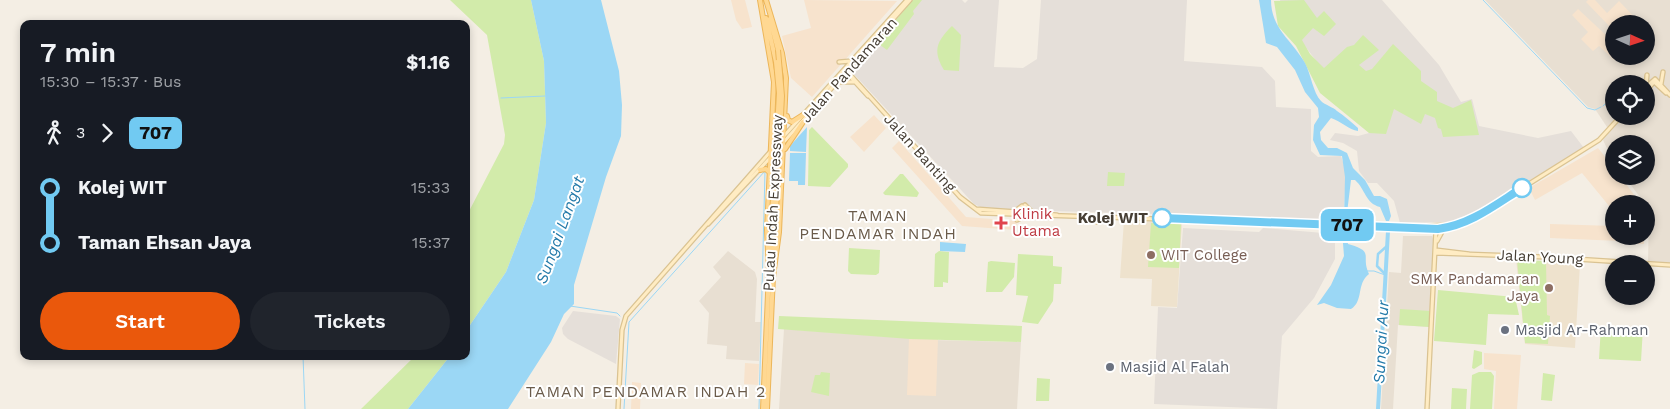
<!DOCTYPE html>
<html lang="en">
<head>
<meta charset="utf-8">
<style>
  body { margin:0; font-family:"Work Sans",sans-serif; background:#20242c; color:#f1f3f6; height:100vh; display:flex; flex-direction:column; font-size:19px; white-space:nowrap }
  * { box-sizing:border-box; margin:0 }
  p { font-size:16px; color:#9ea1a6 }
  .icon { flex:none; width:28px; height:28px; fill:none; stroke:currentColor; stroke-width:2; stroke-linecap:round; stroke-linejoin:round }
  .map { position:relative; flex:1; overflow:hidden }
  .details { position:absolute; left:20px; top:20px; width:450px; height:340px; display:flex; flex-direction:column; background:#171b24; border-radius:10px; box-shadow:0 2px 8px #0003 }
  .details>* { flex:none }
  .badge { padding:0 10px; border-radius:8px; font-size:18px; line-height:32px }
  .needle { width:32px; rotate:93deg }
  .tools { position:absolute; left:1605px; top:15px; display:grid; gap:10px }
  .tools a { display:grid; place-items:center; width:50px; height:50px; border-radius:50%; background:#171b24; box-shadow:0 2px 8px #0003; font-size:25px }
  .map>.badge { position:absolute; translate:-50% -50%; box-shadow:0 0 0 2px #fff }
  .legs { display:flex; align-items:center; gap:8px; height:55px; padding:0 20px; font-size:16px }
  .legs p { margin-inline-start:auto }
  .head { display:flex; align-items:center; justify-content:space-between; height:85px; padding:0 20px }
  h1 { font-size:28px; font-weight:600; line-height:38px }
  .cta { display:flex; gap:10px; margin-top:auto; padding:10px 20px }
  .cta a { flex:1; height:58px; border-radius:30px; background:#ea580c; color:#fff; font-size:20px; font-weight:600; line-height:58px; text-align:center }
  .cta a+a { background:#20242c; color:#f1f3f6 }
  ul { padding:0 20px; list-style:none }
  li { display:flex; align-items:center; gap:18px; height:55px; font-size:19px }
  li i { display:grid; place-items:center; width:8px; height:100%; margin:0 6px; background:currentColor }
  li i::after { content:''; width:12px; height:12px; margin:-6px; border:4px solid; border-radius:50%; background:#171b24 }
  li p { margin-inline-start:auto }
  li:first-child i { background:linear-gradient(#0000 50%,currentColor 0) }
  li:last-child i { background:linear-gradient(currentColor 50%,#0000 0) }
  .map>svg:first-child { display:block }
  .residential { fill:#e8dfd2; fill-rule:evenodd }
  .commercial { fill:#f7e3cd }
  .industrial { fill:#e5dfd9 }
  .education { fill:#eee2cd }
  .green { fill:#d2ebaa }
  .water { fill:#9bd7f5 }
  .lines { fill:none; stroke-linecap:round; stroke-linejoin:round }
  .stream { stroke:#9bd7f5; stroke-width:1 }
  .canal { stroke:#9bd7f5; stroke-width:2.5 }
  .river { stroke:#9bd7f5; stroke-width:4 }
  .secondary-casing { stroke:#dac392; stroke-width:5.5 }
  .primary-casing { stroke:#ecb65a; stroke-width:6 }
  .secondary { stroke:#ffecc3; stroke-width:3 }
  .primary { stroke:#ffd892; stroke-width:4 }
  .primary-bridge-casing { stroke:#ecb65a; stroke-width:6; stroke-linecap:butt }
  .primary-bridge { stroke:#ffd892; stroke-width:4 }
  .line-1-casing { stroke:#fff; stroke-width:11 }
  .line-1 { stroke:#71caf2; stroke-width:8 }
  .stop-1-dot { fill:#fff; stroke:#71caf2; stroke-width:2.5 }
  .health-dot { fill:#e0444e; stroke:#fff; stroke-width:2 }
  .education-dot { fill:#8d6e63; stroke:#fff; stroke-width:2 }
  .worship-dot { fill:#6b7280; stroke:#fff; stroke-width:2 }
  .labels { text-anchor:middle; dominant-baseline:central; stroke-width:4; stroke-linejoin:round; paint-order:stroke }
  .street-label { font-size:15px; fill:#463e34; stroke:#fff }
  .health-label { font-size:15px; fill:#be3a42; stroke:#fff; text-anchor:start }
  .stop-label { font-size:15px; font-weight:bold; fill:#463e34; stroke:#fff; text-anchor:end }
  .education-label { font-size:15px; fill:#785e54; stroke:#fff; text-anchor:start }
  .worship-label { font-size:15px; fill:#5b616d; stroke:#fff; text-anchor:start }
  .neighbourhood-label { font-size:16px; letter-spacing:1px; fill:#6a5b4a; stroke:#fff }
  .water-label { font-size:16px; font-style:italic; fill:#237aa9; stroke:#fff }
</style>
</head>
<body>
<div class="map">
<svg width="1670" height="409" viewBox="0 0 1670 409">
  <rect width="100%" height="100%" fill="#f4eee4"/>
  <path class="residential" d="M1485 0H1670V265L1648 264 1649 209 1624 176H1646V144H1614V163L1603 140 1609 130 1595 109 1588 107ZM1614 24H1646V56H1614ZM1614 84H1646V116H1614Z
    M1403 236H1432L1433 239 1430 327 1398 325 1393 409H1381L1389 272 1401 273Z
    M728 251 755 272 757 279 755 322H761L759 361 726 359 727 346 707 344 709 313 699 301 721 277 713 267Z
    M784 329 932 340 1021 342 1017 409H779Z"/>
  <path class="commercial" d="M731 0H745L752 27 742 29 736 20Z
    M804 0 897 1 812 97 791 78 782 36 811 28Z
    M1588 0H1595L1607 13 1619 1 1640 23 1614 24V31L1586 2Z
    M1578 9 1608 37 1606 38 1614 46V56H1618L1614 60 1599 46 1593 51 1581 39 1588 32 1572 15Z
    M874 115 886 128 864 152 850 137Z
    M899 141 966 217 1017 221 1016 230 962 226 892 148Z
    M1598 148 1614 168V176H1620L1641 204H1614V212L1582 173 1535 200 1529 188Z
    M1550 224 1614 226V236H1644V244H1638V238H1620V241L1550 238Z
    M909 338 938 339 936 396 907 395Z
    M1484 353 1521 355 1517 409H1494L1496 371 1484 369Z
    M745 363 759 364 758 385 744 384Z
    M632 382 641 383 640 409H631Z"/>
  <path class="industrial" d="M913 0H962L965 3 968 0H999L994 67 1023 68 1037 59 1041 0H1187L1184 61 1262 67 1275 81 1276 107 1311 109V151L1318 157 1341 156 1346 171 1343 222 1229 216 984 209 974 204 852 72Z
    M1280 0H1382L1439 65 1461 102 1472 99 1479 126 1538 138 1571 131 1584 148 1464 219 1451 222 1400 223 1394 201 1377 183H1368L1359 171 1357 151 1343 143 1330 140 1335 133 1358 136 1384 129 1324 71 1288 24Z
    M1183 228 1259 232 1263 228 1335 234V259L1314 298 1282 336 1277 409 1154 404 1158 307 1177 308Z
    M573 311 616 316 620 319 616 364 568 339 563 334 562 328Z"/>
  <path class="education" d="M1124 220 1182 223 1177 307 1151 306 1152 279 1120 278Z
    M1516 259 1580 264 1575 348 1525 344Z"/>
  <path class="green" d="M450 0H531L544 61 546 123 534 200 506 272 466 331V217L504 144 505 135 487 35Z
    M913 0H922L913 11 914 14 887 50 876 42Z
    M1304 0 1317 18 1324 11 1336 24 1324 36 1313 28 1302 40 1310 54 1324 68 1347 47 1354 45 1363 35 1379 50 1359 65 1366 71 1372 69 1393 44 1421 71V81L1437 92V101L1453 108 1471 100 1479 135 1443 137 1441 129 1438 128 1435 118 1425 114 1421 124 1394 109 1386 134 1369 133 1320 93 1296 46 1278 26 1274 1Z
    M952 26 961 35 959 71 944 70C932 50 937 41 952 26Z
    M812 127 848 164V167L830 187 808 186 809 130Z
    M1108 172 1125 173 1124 186H1107Z
    M900 174H903L919 193 917 197 885 195 883 193Z
    M1151 223 1181 224 1179 268 1148 267Z
    M849 248 880 250 879 273 876 275 851 274 848 271Z
    M939 251 949 252 948 283 943 282V287H934L935 254Z
    M1018 254 1053 256V266L1062 267 1061 284H1054L1053 301 1038 324 1022 322 1028 296 1016 295Z
    M1517 260 1546 261 1547 315 1550 316 1548 344 1525 343Z
    M991 261 1015 263 1014 277 1002 292H986L988 262Z
    M1438 290 1515 297 1519 315 1488 314 1486 345 1434 341Z
    M1400 309 1431 311 1430 327 1399 325Z
    M779 316 1022 326 1021 342 910 339 778 329Z
    M1601 326 1643 328 1641 361 1599 359Z
    M1474 350 1482 352V364L1474 369 1472 368Z
    M415 356H450L408 409H361Z
    M821 372 830 373 829 396 811 392 815 375H820Z
    M1479 372H1491L1494 376 1492 409H1470L1472 375Z
    M1543 373 1555 375 1552 401 1541 400Z
    M1037 378 1050 379 1049 401H1036Z
    M1452 388 1467 389 1466 409H1451Z"/>
  <path class="water" d="M531 0H601L619 71 622 105 621 136 606 177 574 285V304L564 314 551 342 508 409H408L450 356H466V331L506 272 534 200 546 123 544 61Z
    M1259 0H1271C1271 29 1292 40 1305 63 1311 74 1313 93 1321 101 1325 105 1333 107 1337 111 1345 116 1351 122 1358 128V131C1349 130 1341 121 1331 118L1320 132 1321 140 1328 148H1337L1347 153 1353 168 1365 180 1374 196H1380L1387 199 1391 216 1389 221H1386L1380 207C1365 203 1366 190 1355 180H1351L1347 213 1344 219 1345 177 1342 156 1320 155 1313 140 1314 125 1319 117 1318 108 1305 92 1295 70 1277 47 1266 43Z
    M807 127 806 152 790 151V146Z
    M790 153H806L805 185H798V181H789Z
    M1342 231H1346L1348 244C1376 252 1360 255 1369 274 1356 284 1364 301 1351 309L1337 308 1324 303 1317 305 1331 285 1344 256Z
    M940 242 966 244 965 252 940 251Z"/>
  <g class="lines">
    <path class="stream" d="M1483 0 1587 108 1595 110 1601 107
      M1627 84 1631 82
      M501 98 545 96
      M1610 100 1614 96
      M1607 103 1609 101
      M1603 106 1605 104
      M1345 230V228
      M1367 271H1374L1385 275
      M570 306 617 313 620 316
      M303 356 305 409
      M624 409 629 322 765 171 759 409"/>
    <path class="canal" d="M1385 274 1377 266 1378 254 1387 246"/>
    <path class="river" d="M1378 409 1388 231"/>
    <g class="secondary-casing">
      <path id="secondary" d="M839 62 851 61
        M845 69 960 197 981 213 1402 227 1449 225 1474 217
        M846 72 868 96
        M1653 81 1666 93
        M840 82H854
        M1661 84 1663 72
        M1646 87 1655 79 1670 95
        M1646 87 1647 75
        M1646 91 1654 82
        M783 137 907 0
        M782 144 910 0
        M1025 205 1033 213
        M976 209 1057 215
        M1014 212 1022 206
        M1090 217 1097 222
        M1017 220 1023 217
        M708 224 770 158
        M1332 225 1338 236
        M1415 227 1429 229 1447 228 1473 219 1599 140 1621 116
        M1437 241 1443 230
        M1436 250 1469 254
        M1436 253 1544 257 1670 265
        M618 409 622 330 626 316 771 151
        M1427 409 1436 229"/>
    </g>
    <g class="primary-casing">
      <path id="primary" d="M760 0 774 82 767 230 769 273
        M766 0 782 53 786 78 779 232 773 277
        M766 18 776 62
        M770 19 778 50
        M787 116 788 120 792 122 803 115
        M785 149 803 122
        M760 170 766 169 770 173
        M774 252 775 231
        M770 264 771 232
        M763 409 769 271
        M767 409 773 276"/>
    </g>
    <use href="#secondary" class="secondary"/>
    <use href="#primary" class="primary"/>
    <g class="primary-bridge-casing">
      <path id="primary-bridge" d="M775 231 782 96 778 50
        M771 232 779 93 776 62"/>
    </g>
    <use href="#primary-bridge" class="primary-bridge"/>
  </g>
  <g class="lines">
    <g class="line-1-casing">
      <path id="line-1" d="M1162 218 1438 229C1470 225 1495 205 1522 188"/>
    </g>
    <use href="#line-1" class="line-1"/>
  </g>
  <g class="stop-1-dot">
    <circle cx="1522" cy="188" r="9"/>
    <circle cx="1162" cy="218" r="9"/>
  </g>
  <path class="health-dot" d="M998.5 215.5h5v5h5v5h-5v5h-5v-5h-5v-5h5z"/>
  <g class="education-dot">
    <circle cx="1151" cy="255" r="5"/>
    <circle cx="1549" cy="288" r="5"/>
  </g>
  <g class="worship-dot">
    <circle cx="1505" cy="330" r="5"/>
    <circle cx="1110" cy="367" r="5"/>
  </g>
  <g class="labels">
    <g class="street-label">
      <text transform="translate(849 70) rotate(-48)">Jalan Pandamaran</text>
      <text transform="translate(920 153) rotate(48)">Jalan Banting</text>
      <text transform="translate(773 203) rotate(-87)">Pulau Indah Expressway</text>
      <text transform="translate(1540 257) rotate(3)">Jalan Young</text>
    </g>
    <g class="health-label">
      <text x="1012" y="214">Klinik<tspan x="1012" dy="17">Utama</tspan></text>
    </g>
    <g class="stop-label">
      <text x="1148" y="218">Kolej WIT</text>
    </g>
    <g class="education-label">
      <text x="1161" y="255">WIT College</text>
      <text x="1539" y="279" text-anchor="end">SMK Pandamaran<tspan x="1539" dy="17">Jaya</tspan></text>
    </g>
    <g class="worship-label">
      <text x="1515" y="330">Masjid Ar-Rahman</text>
      <text x="1120" y="367">Masjid Al Falah</text>
    </g>
    <g class="neighbourhood-label">
      <text x="878" y="215">TAMAN<tspan x="878" dy="18">PENDAMAR INDAH</tspan></text>
      <text x="646" y="391">TAMAN PENDAMAR INDAH 2</text>
    </g>
    <g class="water-label">
      <text transform="translate(560 230) rotate(-70)">Sungai Langat</text>
      <text transform="translate(1381 342) rotate(-87)">Sungai Aur</text>
    </g>
  </g>
</svg>
<div class="tools">
<a><svg class="needle" viewBox="-14 -14 28 28"><path d="M0-13l5 13h-10z" fill="#e53935"/><path d="M0 13l5-13h-10z" fill="#9ea1a6"/></svg></a>
<a><svg class="icon" aria-label="locate" viewBox="0 0 24 24"><circle cx="12" cy="12" r="6"/><path d="M12 2v4M12 18v4M2 12h4M18 12h4"/></svg></a>
<a><svg class="icon" aria-label="layers" viewBox="0 0 24 24"><path d="M12 4l9 5-9 5-9-5zM3 14l9 5 9-5"/></svg></a>
<a>+</a>
<a>−</a>
</div>
<b class="badge" style="left:1347px;top:225px;background:#71caf2;color:#111">707</b>
<section class="details">
<div class="head"><div><h1>7 min</h1><p>15:30 – 15:37 · Bus</p></div><b>$1.16</b></div>
<div class="legs"><svg class="icon" aria-label="walk" viewBox="0 0 24 24"><circle cx="13" cy="4" r="2"/><path d="M13 8l-2 6 4 7M11 14l-3 7M7 12l3-4h3l4 4"/></svg>3<svg class="icon" aria-label="forward" viewBox="0 0 24 24"><path d="M9 5l7 7-7 7"/></svg><b class="badge" style="background:#71caf2;color:#111">707</b></div>
<ul>
<li><i style="color:#71caf2"></i><b>Kolej WIT</b><p>15:33</p></li>
<li><i style="color:#71caf2"></i><b>Taman Ehsan Jaya</b><p>15:37</p></li>
</ul>
<div class="cta"><a>Start</a><a>Tickets</a></div>
</section>
</div>
</body>
</html>
